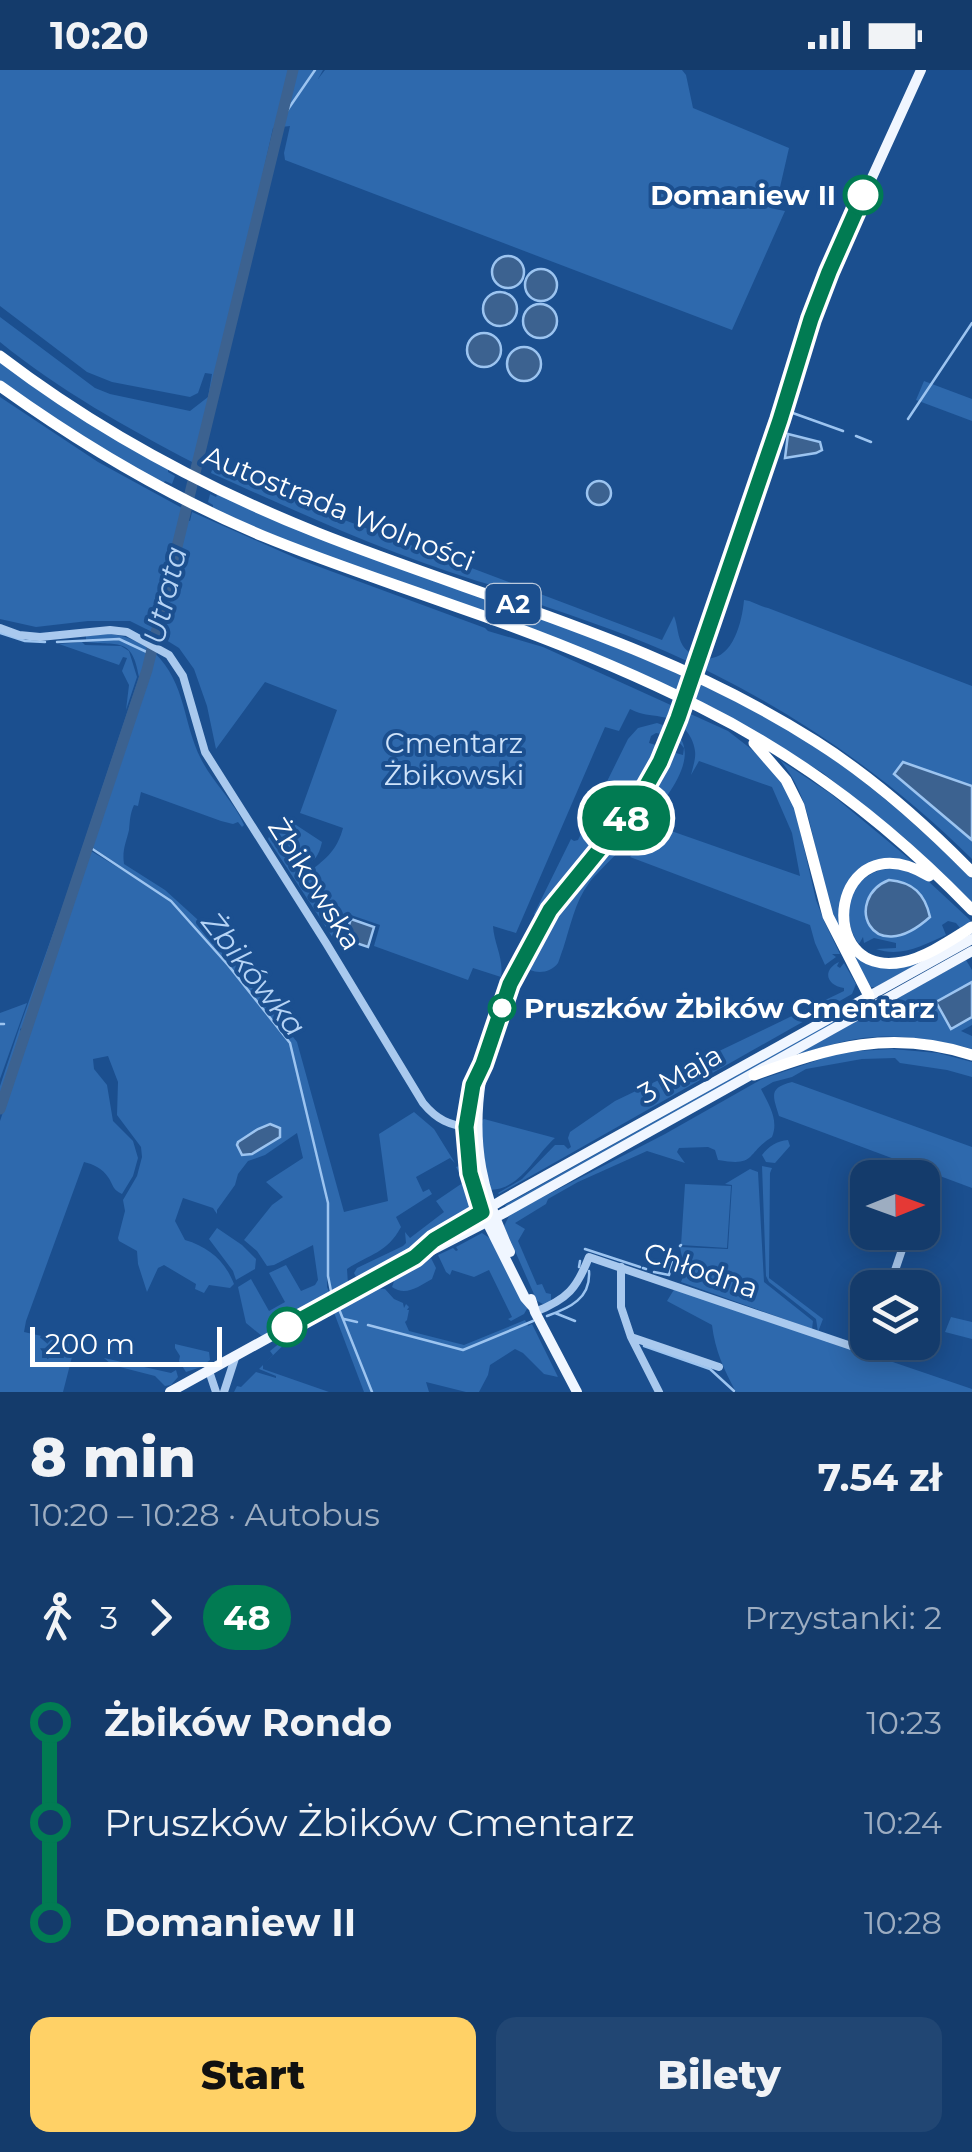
<!DOCTYPE html>
<html lang="pl">
<head>
<meta charset="utf-8">
<style>
  body { margin:0; font-family:Montserrat,sans-serif; background:#214673; color:#f1f3f6; height:100vh; display:flex; flex-direction:column; font-size:38px; white-space:nowrap }
  * { box-sizing:border-box; margin:0 }
  p { font-size:32px; color:#9dadc1 }
  .icon { flex:none; width:55px; height:55px; fill:none; stroke:currentColor; stroke-width:2; stroke-linecap:round; stroke-linejoin:round }
  .map { position:relative; height:1322px; overflow:hidden }
  .details { display:flex; flex-direction:column; background:#143b6b; flex:1 }
  .details>* { flex:none }
  .badge { padding:0 20px; border-radius:32px; font-size:35px; line-height:65px }
  .needle { width:65px; rotate:89deg }
  .buttons { position:absolute; left:850px; top:1090px; display:grid; gap:20px }
  .buttons a { display:grid; place-items:center; width:90px; height:90px; border-radius:20px; background:#143b6b; box-shadow:0 5px 25px #0003,0 0 0 2px #33557e; font-size:50px }
  .scale { position:absolute; left:30px; bottom:25px; width:192px; box-sizing:border-box; padding-left:10px; border:5px solid #fff; border-top:0; font-size:28px; line-height:35px; white-space:nowrap; color:#fff; -webkit-text-stroke:8px #1b4f8f; paint-order:stroke }
  .map>.badge { position:absolute; translate:-50% -50%; box-shadow:0 0 0 5px #fff }
  .legs { display:flex; align-items:center; gap:15px; height:110px; padding:0 30px; font-size:32px }
  .legs p { margin-inline-start:auto }
  .head { display:flex; align-items:center; justify-content:space-between; height:170px; padding:0 30px }
  h1 { font-size:55px; font-weight:800; line-height:75px }
  .cta { display:flex; gap:20px; margin-top:auto; padding:20px 30px }
  .cta a { flex:1; height:115px; border-radius:20px; background:#ffd166; color:#111; font-size:40px; font-weight:800; line-height:115px; text-align:center }
  .cta a+a { background:#214673; color:#f1f3f6 }
  ul { padding:0 30px; list-style:none }
  li { display:flex; align-items:center; gap:35px; height:100px; font-size:38px }
  li i { display:grid; place-items:center; width:15px; height:100%; margin:0 12px; background:currentColor }
  li i::after { content:''; width:25px; height:25px; margin:-12px; border:8px solid; border-radius:50%; background:#143b6b }
  li p { margin-inline-start:auto }
  li:first-child i { background:linear-gradient(#0000 50%,currentColor 0) }
  li:last-child i { background:linear-gradient(currentColor 50%,#0000 0) }
  .status { display:flex; justify-content:space-between; align-items:center; height:70px; padding:0 50px; background:#143b6b; direction:ltr }
  .status svg { height:28px; fill:currentColor }
  .map>svg:first-child { display:block }
  .green { fill:#2e69ad }
  .water { fill:#3c6290; stroke:#9cc4f0; stroke-width:2.5 }
  .lines { fill:none; stroke-linecap:round; stroke-linejoin:round }
  .stream { stroke:#9cc4f0; stroke-width:2.5 }
  .river { stroke:#3c6290; stroke-width:11 }
  .minor { stroke:#a9c9ee; stroke-width:8 }
  .major { stroke:#f0f6ff; stroke-width:10 }
  .highway { stroke:#fff; stroke-width:11 }
  .major-bridge { stroke:#f0f6ff; stroke-width:10 }
  .line-1-casing { stroke:#fff; stroke-width:22 }
  .line-1 { stroke:#017b52; stroke-width:15 }
  .stop-1-dot { fill:#fff; stroke:#017b52; stroke-width:5 }
  .labels { text-anchor:middle; dominant-baseline:central; stroke-width:8; stroke-linejoin:round; paint-order:stroke }
  .shield { fill:#1b4f8f; stroke:#bbcadd; stroke-width:2.5 }
  .shield-label { font-size:25px; font-weight:bold; fill:#fff }
  .stop-label { font-size:28px; font-weight:bold; fill:#fff; stroke:#1b4f8f; text-anchor:end }
  .street-label { font-size:28px; fill:#fff; stroke:#1b4f8f }
  .park-label { font-size:28px; fill:#cfe3fa; stroke:#1b4f8f }
  .water-label { font-size:30px; font-style:italic; fill:#b5d3f5; stroke:#1b4f8f }
</style>
</head>
<body>
<div class="status"><b>10:20</b><svg viewBox="0 0 49 12"><path d="M0 12V9h3v3zM5 12V6h3v6zM10 12V3h3v9zM15 12V0h3v12zM26 1h20v11H26zM47 4h2v5h-2z"/></svg></div>
<div class="map">
<svg width="972" height="1322" viewBox="0 0 972 1322">
  <rect width="100%" height="100%" fill="#1b4f8f"/>
  <path class="green" d="M0 0H323L318 9 325 0H682L686 5 693 38 789 78 775 139 785 141 732 260 285 90 284 83 290 56 273 58 218 305 194 393C127 358 59 320 0 272V247L95 318 110 324 190 341 208 327 212 304 205 303 198 323 190 327 112 312 87 302 0 236Z
    M0 291 168 399V402L175 406 172 414 165 411 163 414 81 367 0 311Z
    M924 311 972 329V351L916 330Z
    M0 327 98 392 182 438 180 447 190 451 192 442 298 489 485 558 488 561 543 577 728 661 768 692 785 717 795 739 816 830 824 851 840 884H832L836 887 825 895 815 873 810 855 630 787 657 756 800 806 792 763 772 717 699 691 691 705C693 697 696 688 695 681 693 664 679 649 662 647 648 644 644 646 630 639L619 661 605 657 516 863 493 856C494 874 504 888 501 907L473 898 468 910 374 876 380 855 348 844 337 874 268 769 270 765 278 770 292 791 309 802C327 788 337 780 343 758L300 743 337 640 265 612 216 679 207 636 194 599 179 578 158 565 130 551H88L36 557 0 549Z
    M212 400 662 570 674 546C678 556 677 566 683 576 688 583 695 586 703 588 732 593 742 553 744 530 753 531 759 536 768 538L972 616V716L903 692 951 751 972 770V789C883 701 779 631 665 581 614 559 560 542 507 523L505 519C403 491 307 446 211 403Z
    M218 423C314 460 411 497 507 535 606 573 705 610 796 665 856 701 923 759 972 809V832L907 770 823 703 714 638 297 475 213 439V435L208 432 210 424 216 427Z
    M108 564C124 565 135 570 149 579L147 587 42 907 25 956 20 959 22 964 0 1030V1016L20 956 61 841 139 607C132 567 120 576 86 572V566Z
    M82 572 85 575 121 576 129 581 137 607 126 640 129 615 122 601 127 588 123 587 119 595 59 574Z
    M154 582C187 615 182 651 201 689 213 713 234 731 244 755L242 757 238 752 233 754 221 751 141 722 138 736 134 735C130 744 130 750 129 760 126 773 122 780 124 794L165 820 208 859 297 972 344 1142 388 1131 379 1064 414 1042 434 1059 455 1093 450 1088 416 1107 423 1122 429 1119 432 1124 396 1147 401 1157C387 1183 370 1184 347 1199L348 1214 333 1223 329 1214V1132L295 993 328 1133 327 1217 330 1224 324 1228 325 1231 262 1266 246 1253 238 1217 251 1209 269 1241 285 1232 269 1203 286 1195 301 1221 315 1215 318 1210 313 1175 274 1195 267 1196 257 1181 244 1170 272 1135 283 1127 266 1112 303 1088 297 1063 265 1085 248 1091 238 1104 235 1115 217 1140V1144L213 1138 183 1128 175 1151 185 1170C209 1177 225 1191 234 1214L230 1218 209 1215 204 1223 195 1219 196 1214 164 1195 158 1198 147 1222 138 1194 137 1181 119 1171 118 1168 125 1141 123 1130 137 1106 142 1087 141 1077 117 1045 118 1012 108 986 93 989 94 999 107 1015 113 1051 133 1071 138 1088 133 1106 122 1124C112 1119 114 1116 108 1107 103 1099 93 1094 84 1092L26 1251 24 1262 68 1272 72 1287 63 1322H0V1051L91 781 165 826 92 777 142 627Z
    M657 653C740 679 613 783 589 813 575 831 570 858 563 879 562 881 559 891 558 893 551 902 540 904 530 900L528 889 559 836 623 762 672 682 683 685 684 678 674 666 656 663 651 666 649 673 659 676 644 709 619 747 536 847 534 844 571 769 574 771 578 770 628 669 638 658Z
    M780 690 831 724 913 792C898 788 880 787 867 796 848 809 829 842 844 864 852 876 868 886 879 896H907L923 891 876 917H871C851 882 831 848 822 809 812 766 809 725 780 690Z
    M290 751 322 772C312 816 288 775 276 759L282 753Z
    M897 797 927 810 969 849 972 853V873L956 853 948 851 942 855 946 865C923 875 901 888 876 879L896 878V873L874 868 864 873 863 867 859 874C842 851 845 817 873 803 880 799 889 799 897 797Z
    M966 890 972 900V912L936 932 951 959 972 947V955L961 961 972 966V979C941 971 907 965 875 967 848 968 821 978 796 985Z
    M839 892 837 896 840 898 844 893 856 914 852 924 499 1124 498 1123 522 1109 555 1075H564L568 1079 571 1077 568 1068 570 1062 615 1031 844 921V918C826 915 822 900 839 892Z
    M871 930 872 932 506 1137 505 1135Z
    M27 933 0 1009V943Z
    M892 979 938 983 972 992V1007L947 1000 900 993 895 988 862 989 806 999 792 1007 773 1012 761 1019C769 1035 779 1050 772 1067 745 1084 757 1097 718 1090L715 1080 708 1077 679 1078 677 1082 685 1093 647 1081 578 1112 548 1129 546 1134 515 1153 525 1159 518 1171 537 1215 542 1214 546 1223 551 1224V1230L545 1235 537 1231 504 1156 510 1144 665 1064 762 1009 842 982Z
    M792 1012 972 1077V1118L779 1046C773 1026 768 1018 792 1012Z
    M484 1049 555 1068C535 1085 521 1120 489 1120L479 1053Z
    M788 1070 790 1076 775 1093 766 1092 762 1085C769 1076 777 1071 788 1070Z
    M462 1095 471 1133 464 1146 435 1157 404 1185 357 1209 354 1203 357 1198 403 1176 406 1173 405 1162 410 1168 444 1142 436 1131 464 1112 456 1097Z
    M762 1096 772 1098 770 1103 769 1208 823 1249 818 1262 816 1249 769 1212 766 1206Z
    M750 1099 758 1102 764 1212 813 1251 812 1259 681 1212 685 1202 680 1177 728 1179 732 1115 725 1114Z
    M685 1114 731 1116 727 1178 681 1175Z
    M217 1158 242 1175 256 1189 255 1199 236 1210 233 1201 209 1169Z
    M482 1163 491 1169 528 1237 524 1244 511 1251 508 1249 512 1247 489 1200 474 1207 452 1200 450 1205 446 1202 438 1185 453 1178 456 1181 458 1180 456 1177Z
    M431 1188 436 1198 432 1209C419 1216 406 1227 392 1217L396 1206Z
    M371 1218 385 1219 394 1229 403 1233 404 1238 406 1234 409 1237 407 1240H409L407 1250 405 1252 409 1261 464 1275 525 1250 528 1256 532 1254 558 1307 544 1304 523 1283 515 1279 490 1295 488 1305 479 1322H466L426 1312 429 1322H364L333 1240Z
    M675 1218 972 1319V1322H736C724 1300 715 1280 712 1255L667 1231Z
    M322 1245 300 1259 263 1295V1299L329 1322H234L237 1316 241 1317 256 1302 276 1308V1306L259 1299 273 1285 270 1281 286 1268 285 1266 289 1265 291 1262Z
    M951 1247 972 1252V1269L945 1262Z
    M175 1274 209 1282 210 1290 201 1297 186 1302 179 1291 180 1286 175 1278Z
    M104 1288 171 1303 176 1300 178 1307 171 1315 165 1316 155 1306 116 1296V1294L112 1295Z"/>
  <path class="water" d="M492 202a16 16 0 1 1 32 0a16 16 0 1 1-32 0Z
    M525 215a16 16 0 1 1 32 0a16 16 0 1 1-32 0Z
    M483 239a17 17 0 1 1 34 0a17 17 0 1 1-34 0Z
    M523 251a17 17 0 1 1 34 0a17 17 0 1 1-34 0Z
    M467 280a17 17 0 1 1 34 0a17 17 0 1 1-34 0Z
    M507 294a17 17 0 1 1 34 0a17 17 0 1 1-34 0Z
    M788 364 820 372 822 380 816 383 785 388Z
    M587 423a12 12 0 1 1 24 0a12 12 0 1 1-24 0Z
    M903 692 972 716V770L894 704Z
    M889 810C913 812 925 824 930 847 870 901 843 828 889 810Z
    M351 849 374 857 368 877 344 869Z
    M972 912V947L951 959 936 932Z
    M270 1054 280 1058V1067L252 1084 242 1085 237 1075 238 1072 258 1059Z"/>
  <g class="lines">
    <path class="stream" d="M282 48 315 0
      M790 342 843 361
      M908 349 972 253
      M856 366 871 372
      M0 563 25 571 45 572
      M57 572 119 569 151 584
      M88 776 171 831 228 895 290 973 328 1133V1206L331 1221
      M0 954H4
      M680 1176 681 1175
      M585 1179 640 1197
      M579 1197 580 1191
      M643 1198 646 1199
      M654 1202 669 1205 675 1186
      M339 1239 372 1322
      M555 1243 575 1251
      M547 1246C570 1238 591 1228 589 1201
      M344 1249 357 1252
      M368 1255 463 1280 533 1251
      M644 1276 710 1299 734 1321"/>
    <path class="river" d="M0 1039 147 600 293 0"/>
    <path class="minor" d="M0 558 19 565 40 567 110 560 127 562 169 585 183 606 205 682 326 873 423 1033C437 1050 449 1055 471 1058
      M621 1197V1237L631 1267 719 1297
      M889 1218 908 1162
      M535 1242C568 1229 577 1218 589 1187L860 1279 866 1280 870 1272
      M631 1267 659 1322
      M209 1301 216 1322
      M224 1322 236 1285"/>
    <path class="major" d="M703 575 829 202 921 0
      M481 1010C471 1075 482 1123 510 1182
      M421 1182 434 1171 504 1129 972 869
      M531 1229 535 1242 577 1322
      M532 1236 525 1228 487 1152 470 1103 466 1057 473 1015 483 994 510 914 541 854 574 809 635 736 660 692 671 668
      M170 1322 364 1215 506 1142 972 881"/>
    <path class="highway" d="M0 286C97 360 205 418 318 463 485 529 662 573 815 671 872 707 925 754 972 802
      M0 316C82 375 170 427 263 466 326 492 391 513 455 536 539 565 621 597 700 637 801 687 894 759 972 840
      M754 673 786 710 799 736 828 846 869 926
      M929 806C831 748 811 910 903 892 927 887 951 870 972 857
      M754 1005C831 977 891 959 972 985"/>
    <path class="major-bridge" d="M671 668 703 575"/>
  </g>
  <g class="lines">
    <g class="line-1-casing">
      <path id="line-1" d="M287 1257 415 1187 434 1170 482 1142 470 1103 466 1057 473 1015 483 994 510 914 550 840 635 736 660 692 678 648 780 350 811 249 829 202 863 125"/>
    </g>
    <use href="#line-1" class="line-1"/>
  </g>
  <g class="stop-1-dot">
    <circle cx="863" cy="125" r="18"/>
    <circle cx="502" cy="938" r="12"/>
    <circle cx="287" cy="1257" r="18"/>
  </g>
  <g class="labels">
    <rect class="shield" x="485.5" y="514" width="55" height="40" rx="8"/>
    <g class="shield-label">
      <text x="513" y="534">A2</text>
    </g>
    <g class="stop-label">
      <text x="836" y="125">Domaniew II</text>
      <text x="524" y="938" text-anchor="start">Pruszków Żbików Cmentarz</text>
    </g>
    <g class="street-label">
      <text transform="translate(339 438) rotate(22)">Autostrada Wolności</text>
      <text transform="translate(315 814) rotate(58)">Żbikowska</text>
      <text transform="translate(680 1004) rotate(-29)">3 Maja</text>
      <text transform="translate(701 1200) rotate(19)">Chłodna</text>
    </g>
    <g class="park-label">
      <text x="454" y="673">Cmentarz<tspan x="454" dy="32">Żbikowski</tspan></text>
    </g>
    <g class="water-label">
      <text transform="translate(165 525) rotate(-76)">Utrata</text>
      <text transform="translate(254 904) rotate(52)">Żbikówka</text>
    </g>
  </g>
</svg>
<div class="buttons">
<a><svg class="needle" viewBox="-14 -14 28 28"><path d="M0-13l5 13h-10z" fill="#e53935"/><path d="M0 13l5-13h-10z" fill="#9dadc1"/></svg></a>
<a><svg class="icon" aria-label="layers" viewBox="0 0 24 24"><path d="M12 4l9 5-9 5-9-5zM3 14l9 5 9-5"/></svg></a>
</div>
<div class="scale">200 m</div>
<b class="badge" style="left:626px;top:748px;background:#017b52;color:#fff">48</b>
</div>
<section class="details">
<div class="head"><div><h1>8 min</h1><p>10:20 – 10:28 · Autobus</p></div><b>7.54 zł</b></div>
<div class="legs"><svg class="icon" aria-label="walk" viewBox="0 0 24 24"><circle cx="13" cy="4" r="2"/><path d="M13 8l-2 6 4 7M11 14l-3 7M7 12l3-4h3l4 4"/></svg>3<svg class="icon" aria-label="forward" viewBox="0 0 24 24"><path d="M9 5l7 7-7 7"/></svg><b class="badge" style="background:#017b52;color:#fff">48</b><p>Przystanki: 2</p></div>
<ul>
<li><i style="color:#017b52"></i><b>Żbików Rondo</b><p>10:23</p></li>
<li><i style="color:#017b52"></i><span>Pruszków Żbików Cmentarz</span><p>10:24</p></li>
<li><i style="color:#017b52"></i><b>Domaniew II</b><p>10:28</p></li>
</ul>
<div class="cta"><a>Start</a><a>Bilety</a></div>
</section>
</body>
</html>
